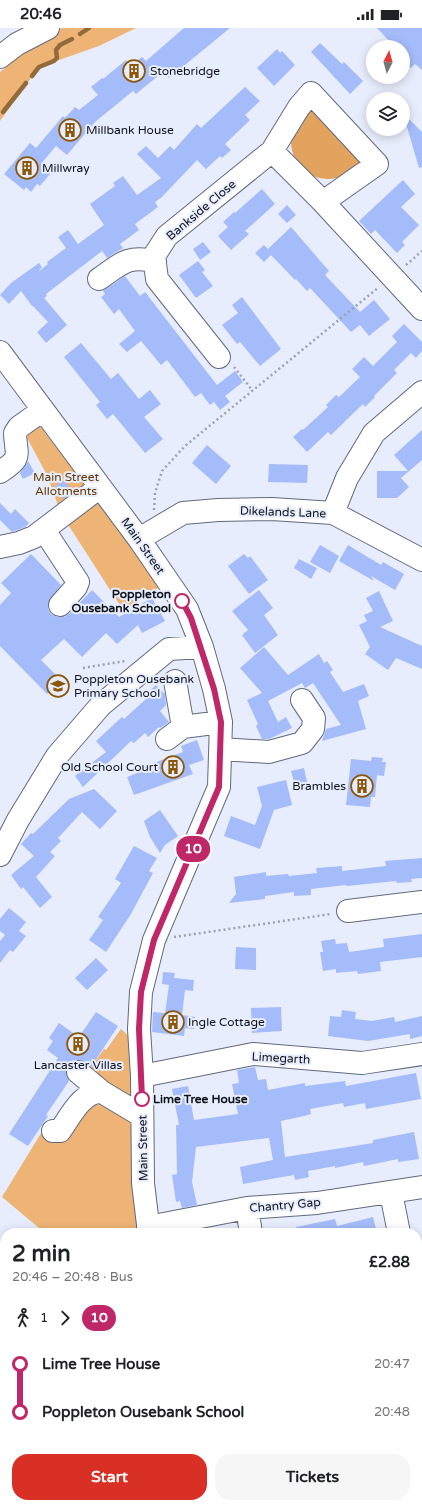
<!DOCTYPE html>
<html lang="en">
<head>
<meta charset="utf-8">
<style>
  body { margin:0; font-family:"Varela Round",sans-serif; background:#f6f6f6; color:#202124; height:100vh; display:flex; flex-direction:column; font-size:15px; white-space:nowrap }
  * { box-sizing:border-box; margin:0 }
  p { font-size:13px; color:#757577 }
  .icon { flex:none; width:22px; height:22px; fill:none; stroke:currentColor; stroke-width:2; stroke-linecap:round; stroke-linejoin:round }
  .map { position:relative; flex:1; overflow:hidden }
  .details { position:absolute; left:0px; top:1200px; width:422px; height:280px; display:flex; flex-direction:column; background:#fff; border-radius:16px 16px 0 0; box-shadow:0 2px 10px #0003 }
  .details>* { flex:none }
  .badge { padding:0 8px; border-radius:13px; font-size:14px; line-height:26px }
  .needle { width:26px; rotate:6deg }
  .controls { position:absolute; left:366px; top:12px; display:grid; gap:8px }
  .controls a { display:grid; place-items:center; width:44px; height:44px; border-radius:50%; background:#fff; box-shadow:0 2px 10px #0003; font-size:20px }
  .map>.badge { position:absolute; translate:-50% -50%; box-shadow:0 0 0 2px #fff }
  .legs { display:flex; align-items:center; gap:6px; height:44px; padding:0 12px; font-size:13px }
  .legs p { margin-inline-start:auto }
  .overview { display:flex; align-items:center; justify-content:space-between; height:68px; padding:0 12px }
  h1 { font-size:22px; font-weight:700; line-height:30px }
  .action { display:flex; gap:8px; margin-top:auto; padding:8px 12px }
  .action a { flex:1; height:46px; border-radius:16px; background:#d93025; color:#fff; font-size:16px; font-weight:700; line-height:46px; text-align:center }
  .action a+a { background:#f6f6f6; color:#202124 }
  ul { padding:0 12px; list-style:none }
  li { display:flex; align-items:center; gap:14px; height:48px; font-size:15px }
  li i { display:grid; place-items:center; width:6px; height:100%; margin:0 5px; background:currentColor }
  li i::after { content:''; width:10px; height:10px; margin:-5px; border:3px solid; border-radius:50%; background:#fff }
  li p { margin-inline-start:auto }
  li:first-child i { background:linear-gradient(#0000 50%,currentColor 0) }
  li:last-child i { background:linear-gradient(currentColor 50%,#0000 0) }
  .status { display:flex; justify-content:space-between; align-items:center; height:28px; padding:0 20px; background:#fff; direction:ltr }
  .status svg { height:11px; fill:currentColor }
  .map>svg:first-child { display:block }
  .green { fill:#edb476 }
  .forest { fill:#e1a35d }
  .lines { fill:none; stroke-linecap:round; stroke-linejoin:round }
  .stream { stroke:#936a3a; stroke-width:4.5 }
  .building { fill:#a5bcfa }
  .minor-casing { stroke:#61697e; stroke-width:24 }
  .path { stroke:#9da2af; stroke-width:2.5; stroke-dasharray:2 3; stroke-linecap:butt }
  .minor { stroke:#fff; stroke-width:22 }
  .line-1-casing { stroke:#fff; stroke-width:9 }
  .line-1 { stroke:#c02769; stroke-width:6 }
  .stop-1-dot { fill:#fff; stroke:#c02769; stroke-width:2 }
  .labels { text-anchor:middle; dominant-baseline:central; stroke-width:4; stroke-linejoin:round; paint-order:stroke }
  .poi-label { font-size:12px; fill:#0f121a; stroke:#e7edfc; text-anchor:start }
  .street-label { font-size:12px; fill:#0f121a; stroke:#e7edfc }
  .park-label { font-size:12px; fill:#623a00; stroke:#e7edfc }
  .stop-label { font-size:12px; font-weight:bold; fill:#0f121a; stroke:#e7edfc; text-anchor:end }
</style>
</head>
<body>
<div class="status"><b>20:46</b><svg viewBox="0 0 49 12"><path d="M0 12V9h3v3zM5 12V6h3v6zM10 12V3h3v9zM15 12V0h3v12zM26 1h20v11H26zM47 4h2v5h-2z"/></svg></div>
<div class="map">
<svg width="422" height="1480" viewBox="0 0 422 1480">
  <rect width="100%" height="100%" fill="#e7edfc"/>
  <path class="green" d="M62 0H136L99 18 39 39 0 93V44L37 13Z
    M39 397 86 458 59 480 47 447 27 410 29 404Z
    M99 473 160 559 123 582 67 495Z
    M121 1001 129 1008 133 1070 132 1074 88 1043 104 1021 106 1022Z
    M91 1069 131 1086 139 1205H45L2 1169 43 1102Z"/>
  <path class="forest" d="M319 79 365 125C363 128 362 133 359 136 342 158 304 156 294 128 292 123 290 116 292 110 293 106 295 102 297 99 302 88 308 83 319 79Z"/>
  <g class="lines">
    <path class="stream" d="M80 6 89 0
      M32 48 39 39 54 33 57 30 56 22 60 17 72 11
      M3 84 26 55"/>
  </g>
  <path class="building" d="M184 0H230L169 50 164 43 136 66 133 63 95 94 67 127 56 118 41 136 51 145 40 158 37 156 31 164 26 159 24 162 4 146 30 115 36 120 63 88 65 90 75 79 79 82 98 67 91 59 102 50 103 51 126 32 131 38 142 29 146 33Z
    M377 0H422V42L415 36 411 40 403 33V19H395Z
    M320 15 342 36 344 34 363 53 350 66 311 24Z
    M277 21 280 25 282 23 295 37 274 58 257 40Z
    M245 59 260 73 245 87 250 92 225 116 231 122 222 130 220 128 206 141 197 132 162 169 155 174 158 179 135 196 139 202 120 216 123 220 107 230 102 223 46 266 47 268 44 270 67 297 46 315 37 304 48 294 33 278H32L21 263 9 276 0 267 11 255 39 235 42 239 38 244 48 236 47 234 66 220 58 209 68 202 78 216 104 197 90 176 115 158 113 155 123 148 137 167 161 150 137 126 146 118 158 130 170 118 174 122 197 96 201 100Z
    M403 85 422 104V139L419 140Z
    M403 152 415 166 401 179 419 197 402 214 405 217 397 225 375 202 371 206 359 193Z
    M262 161 275 176 245 203 249 206 231 222 218 208 228 199 223 194 234 184 235 185Z
    M287 177 296 187 287 195 278 186Z
    M291 199 329 243 325 247 360 284 374 272 390 291 369 308 360 297 351 304 310 260 307 263 296 251 295 252 271 227 264 234 255 225 264 217 268 221Z
    M203 214 211 224 200 232 193 221Z
    M198 233 205 242 202 244 213 258 196 270 179 247Z
    M125 248 140 268 145 264 217 357 235 343 243 354 225 368 230 374 220 382 214 374 210 377 201 365 195 369 167 332 161 337 141 313 127 324 119 316 135 303 119 281 114 286 101 269 105 266 103 263Z
    M242 269 281 321 260 338 240 314 237 316 222 297 238 285 232 277Z
    M404 296 422 314V323L416 330 411 325 394 342 397 345 374 368 375 369 365 379 363 376 331 407 328 404 307 424 293 409 302 401 303 402 328 379 326 377 336 367 339 369 360 349 352 341 364 329 373 338 397 314 392 308Z
    M81 315 111 351 118 345 139 371 150 362 161 376 144 389 163 411 145 425 113 386 107 391 96 377 100 374 64 329Z
    M422 402V432L401 450 409 459 397 470H377V443H408L394 427Z
    M207 417 231 438 216 456 192 435Z
    M28 433 35 445 23 451 20 445Z
    M269 436 308 437 307 455 268 454Z
    M64 452 73 464 63 471 54 459Z
    M0 475 11 486 15 481 29 495 25 499 12 504 0 492Z
    M320 517 339 528 330 545 310 534Z
    M348 517 381 537 383 534 404 546 395 562 371 548 374 553 339 533Z
    M31 526 61 557 48 575V581L51 586 57 589H64L69 586 92 562 119 589 152 570 165 593 142 605 138 597 117 616 106 605 82 629 64 611 41 632 61 652 47 666 0 618V577L11 565 1 555Z
    M244 526 248 530 250 528 268 552 249 566 228 538Z
    M299 531 317 540 311 551 294 540Z
    M259 562 273 580 264 587 278 607 255 625 242 607 248 602 232 583Z
    M379 563 393 593 380 599 422 618V641L396 630 388 642 365 626 370 619 359 597 367 593 364 587 373 583 366 570Z
    M264 619 288 647 319 626 324 635 327 633 333 642 330 644 343 664 364 656 369 668 358 673 366 701 322 713 326 701 341 697 313 655 305 660 302 655 268 673 278 694 286 689 292 700 269 711H262L256 698 258 696 247 672 262 665 240 640Z
    M156 657 165 666 166 677 160 683 169 694 160 700 159 699 148 709 145 705 134 715 131 713 83 759 75 748 106 724 96 713 122 689 124 691 146 671 144 668Z
    M197 712 204 732 189 737 193 746 134 767 127 749 155 738 154 735 183 724 181 718Z
    M372 729 383 730 382 734H386L384 748 377 747 375 769H371L370 779 346 777 351 731 371 733Z
    M304 740 307 754 295 757 291 743Z
    M286 752 292 777 274 782 260 821 224 808 231 788 255 797 262 778 257 759Z
    M94 761 117 783 100 801 82 784 58 810 61 813 50 824 55 828 36 849 52 869 40 880 23 859 21 861 11 847 34 828 21 816 31 805 33 806 69 771Z
    M160 782 178 808 165 817 160 825 150 809 144 793Z
    M134 818 157 830 149 843 153 845 131 886 106 924 89 912 103 892 98 889 121 855 115 851Z
    M422 830V850L411 851 412 854 397 855 396 853 347 858 346 857 311 861V867L294 868V864L265 868V871L229 875 236 866 234 849 266 844V848L288 846 289 848 317 845 316 840 342 838V843L386 838 385 833Z
    M9 880 26 894 19 903 26 908 13 924 10 922 0 935V913L5 907 0 903V891Z
    M422 906V929L380 934 381 943 358 946 357 943 336 945V941L323 943 320 924H323L321 913 335 911 336 916 347 915 349 924 384 919 383 911Z
    M236 919 256 920V942L235 941Z
    M96 930 108 942 87 962 75 950Z
    M163 944 175 945 174 950 194 952 193 963 185 962 182 987 195 989 194 1001 185 1000 184 1008 152 1004 153 984 165 985 169 957 162 956Z
    M281 979 282 1003 252 1005 251 980Z
    M342 982 356 984 355 991 372 993 394 989 395 994 422 988V1008L410 1011V1006L368 1013 328 1008 330 988 341 989Z
    M96 984 118 998 91 1039 80 1032H73L68 1036 66 1042 69 1053 46 1087 48 1088 28 1118 9 1106 58 1030 47 1022 53 1013 49 1010 59 995 79 1009Z
    M255 1039 258 1052 266 1051 268 1062 305 1055V1058L345 1053 346 1058 416 1045 421 1071 366 1081 365 1075 344 1079 343 1075 310 1081 311 1086 304 1088 281 1093 285 1129 373 1115V1112L414 1104 419 1131 398 1134V1131L364 1138 363 1134 335 1140V1138L308 1143 309 1149 295 1152 294 1147 243 1156 240 1139 273 1132 269 1110 196 1119 192 1154 197 1177 182 1180 180 1173 176 1174 172 1147 177 1146 176 1097H179L172 1061 188 1058 194 1092 238 1086 232 1056 239 1055 237 1042Z
    M373 1189 377 1205H296V1199L335 1191 337 1198Z"/>
  <g class="lines">
    <g class="minor-casing">
      <path id="minor" d="M0 29 17 16 48 0
        M272 123 299 79 311 65 377 136 323 174
        M99 251C121 236 126 227 155 233
        M0 324 139 511 187 581 202 619 214 661 221 694 219 759 154 912 141 964 139 1001 142 1048 143 1155 149 1205
        M219 329 157 251 154 228 167 208 272 123 323 174 422 281
        M0 444C23 429 16 429 15 405L19 399 43 382
        M333 485 347 450 374 405 422 364
        M44 502 78 554 76 559 60 577
        M139 511 183 485 218 482 272 481 333 485 422 532
        M0 519 19 515 34 509 100 459
        M175 653 183 699 221 694
        M167 711 183 699
        M221 721 269 724 302 715 313 701 314 690 302 672
        M0 827 18 792 57 728 101 677 169 621 202 619
        M348 883 422 874
        M78 1044 102 1064
        M142 1048 253 1026 362 1035 422 1026
        M53 1103H60C70 1089 83 1062 102 1064L142 1088
        M391 1165 399 1205
        M247 1180 251 1205
        M148 1199 247 1180 317 1175 422 1159
        M417 1296 422 1320
        M417 1420 422 1419
        M183 1475 190 1480"/>
    </g>
    <path class="path" d="M406 237 422 223
      M234 339 252 362
      M154 482 155 465 162 443 185 418 379 259
      M83 640 125 633
      M174 909 331 886
      M359 1480V1475"/>
    <use href="#minor" class="minor"/>
  </g>
  <g class="lines">
    <g class="line-1-casing">
      <path id="line-1" d="M142 1071 139 1001 141 964 154 912 219 759 221 694 214 661 191 590 182 573"/>
    </g>
    <use href="#line-1" class="line-1"/>
  </g>
  <defs>
    <g id="building-ring" transform="scale(1.15)"><circle r="9.5" fill="#e7edfc" stroke="#8b5605" stroke-width="1.5"/><path d="M-4-6H4V6H1V3H-1V6H-4ZM-2.5-4.3h1.7v1.8h-1.7ZM.8-4.3h1.7v1.8H.8ZM-2.5-1h1.7V.8h-1.7ZM.8-1h1.7V.8H.8Z" fill="#8b5605"/></g>
    <g id="school-ring" transform="scale(1.15)"><circle r="9.5" fill="#e7edfc" stroke="#8b5605" stroke-width="1.5"/><path d="M0-5L7-2L0 1L-7-2ZM-4 1L0 2.5L4 1V4Q0 6-4 4Z" fill="#8b5605"/></g>
  </defs>
  <g fill-rule="evenodd">
    <use href="#building-ring" x="134" y="43"/>
    <use href="#building-ring" x="70" y="102"/>
    <use href="#building-ring" x="27" y="140"/>
    <use href="#school-ring" x="58" y="658"/>
    <use href="#building-ring" x="173" y="739"/>
    <use href="#building-ring" x="362" y="758"/>
    <use href="#building-ring" x="173" y="994"/>
    <use href="#building-ring" x="78" y="1016"/>
  </g>
  <g class="stop-1-dot">
    <circle cx="182" cy="573" r="7"/>
    <circle cx="142" cy="1071" r="7"/>
  </g>
  <g class="labels">
    <g class="poi-label">
      <text x="150" y="43">Stonebridge</text>
      <text x="86" y="102">Millbank House</text>
      <text x="42" y="140">Millwray</text>
      <text x="74" y="651">Poppleton Ousebank<tspan x="74" dy="14">Primary School</tspan></text>
      <text x="158" y="739" text-anchor="end">Old School Court</text>
      <text x="346" y="758" text-anchor="end">Brambles</text>
      <text x="188" y="994">Ingle Cottage</text>
      <text x="78" y="1037" text-anchor="middle">Lancaster Villas</text>
    </g>
    <g class="street-label">
      <text transform="translate(201 182) rotate(-40)">Bankside Close</text>
      <text transform="translate(283 484) rotate(2)">Dikelands Lane</text>
      <text transform="translate(143 518) rotate(55)">Main Street</text>
      <text transform="translate(281 1030) rotate(3)">Limegarth</text>
      <text transform="translate(143 1120) rotate(-91)">Main Street</text>
      <text transform="translate(285 1177) rotate(-5)">Chantry Gap</text>
    </g>
    <g class="park-label">
      <text x="66" y="449">Main Street<tspan x="66" dy="14">Allotments</tspan></text>
    </g>
    <g class="stop-label">
      <text x="171" y="566">Poppleton<tspan x="171" dy="14">Ousebank School</tspan></text>
      <text x="153" y="1071" text-anchor="start">Lime Tree House</text>
    </g>
  </g>
</svg>
<div class="controls">
<a><svg class="needle" viewBox="-14 -14 28 28"><path d="M0-13l5 13h-10z" fill="#e53935"/><path d="M0 13l5-13h-10z" fill="#757577"/></svg></a>
<a><svg class="icon" aria-label="layers" viewBox="0 0 24 24"><path d="M12 4l9 5-9 5-9-5zM3 14l9 5 9-5"/></svg></a>
</div>
<b class="badge" style="left:193px;top:821px;background:#c02769;color:#fff">10</b>
<section class="details">
<div class="overview"><div><h1>2 min</h1><p>20:46 – 20:48 · Bus</p></div><b>£2.88</b></div>
<div class="legs"><svg class="icon" aria-label="walk" viewBox="0 0 24 24"><circle cx="13" cy="4" r="2"/><path d="M13 8l-2 6 4 7M11 14l-3 7M7 12l3-4h3l4 4"/></svg>1<svg class="icon" aria-label="forward" viewBox="0 0 24 24"><path d="M9 5l7 7-7 7"/></svg><b class="badge" style="background:#c02769;color:#fff">10</b></div>
<ul>
<li><i style="color:#c02769"></i><b>Lime Tree House</b><p>20:47</p></li>
<li><i style="color:#c02769"></i><b>Poppleton Ousebank School</b><p>20:48</p></li>
</ul>
<div class="action"><a>Start</a><a>Tickets</a></div>
</section>
</div>
</body>
</html>
